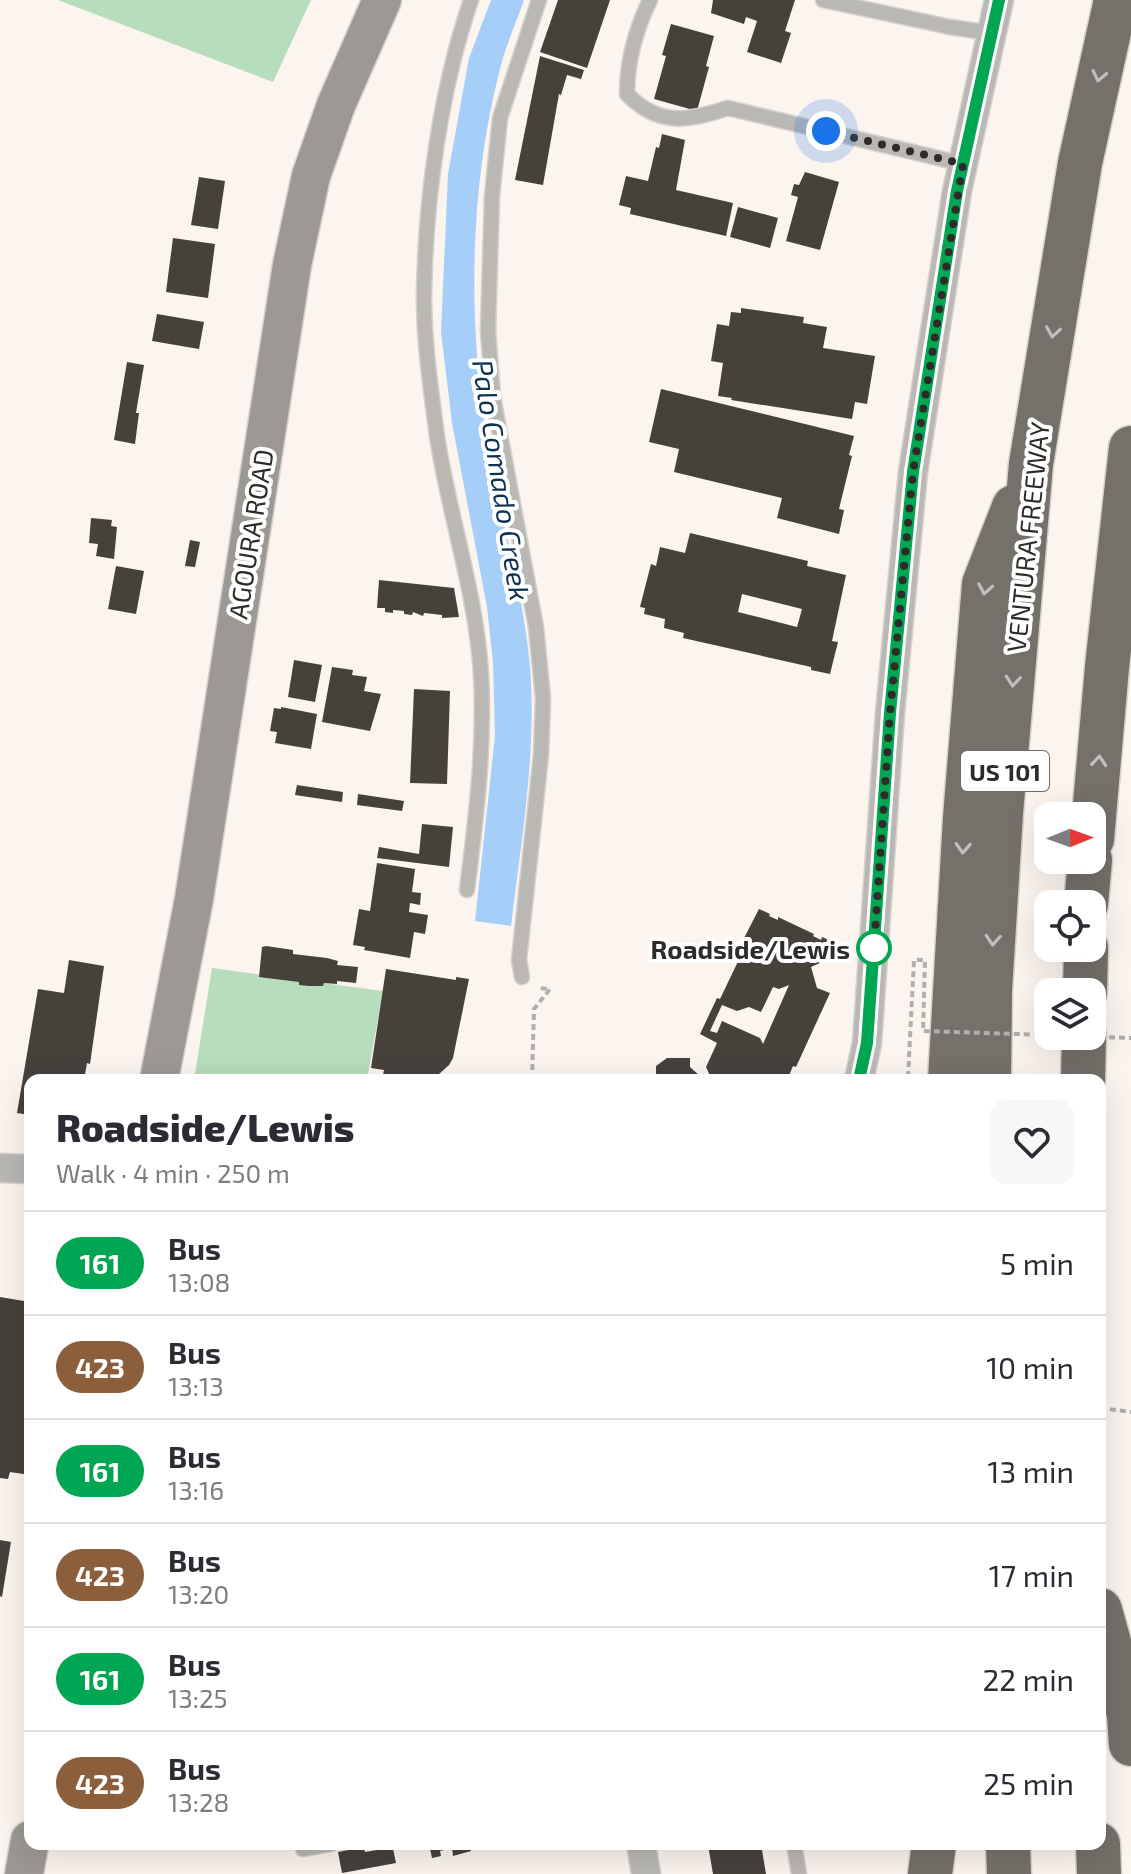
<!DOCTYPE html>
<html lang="en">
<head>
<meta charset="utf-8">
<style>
  body { margin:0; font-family:"Exo 2",sans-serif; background:#f7f7f7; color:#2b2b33; height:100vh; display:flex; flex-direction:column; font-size:30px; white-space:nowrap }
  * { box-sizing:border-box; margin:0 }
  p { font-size:26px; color:#7c7c81 }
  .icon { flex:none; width:44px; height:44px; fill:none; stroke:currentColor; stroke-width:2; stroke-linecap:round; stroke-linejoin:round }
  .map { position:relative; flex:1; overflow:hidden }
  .side { position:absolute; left:24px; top:1074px; width:1082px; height:776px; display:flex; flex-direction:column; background:#fff; border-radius:16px; box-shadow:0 8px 32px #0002 }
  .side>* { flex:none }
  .badge { padding:0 16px; border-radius:26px; font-size:28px; line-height:52px }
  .needle { width:52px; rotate:89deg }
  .fabs { position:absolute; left:1034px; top:802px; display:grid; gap:16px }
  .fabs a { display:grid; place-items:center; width:72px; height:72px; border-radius:16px; background:#fff; box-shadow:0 8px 32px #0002; font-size:40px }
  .you { position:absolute; width:40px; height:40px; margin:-20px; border:6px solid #fff; border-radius:50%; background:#1a73e8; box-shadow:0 0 0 12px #1a73e833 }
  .map>.badge { position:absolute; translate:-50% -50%; box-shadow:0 0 0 4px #fff }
  .round { display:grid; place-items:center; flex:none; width:84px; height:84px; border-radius:16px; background:#f7f7f7 }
  .summary { display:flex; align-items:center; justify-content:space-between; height:136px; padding:0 32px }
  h1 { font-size:38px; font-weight:800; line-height:60px }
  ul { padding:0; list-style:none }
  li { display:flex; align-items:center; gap:24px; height:104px; padding:0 32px; border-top:2px solid #e1e1e2 }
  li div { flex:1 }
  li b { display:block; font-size:30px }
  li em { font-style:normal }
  li .badge { min-width:88px; font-weight:700; text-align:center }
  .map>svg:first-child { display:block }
  .green { fill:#b7ddbc }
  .water { fill:#a5cef9 }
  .pier { fill:#fcf4ee }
  .building { fill:#47413c; fill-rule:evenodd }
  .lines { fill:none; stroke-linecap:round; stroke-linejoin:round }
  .service-casing { stroke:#d7d0cb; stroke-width:17 }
  .minor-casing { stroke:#d7d0cb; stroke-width:31 }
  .secondary-casing { stroke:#d7d0cb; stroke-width:41 }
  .motorway-casing { stroke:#d7d0cb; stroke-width:47 }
  .path { stroke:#b4aeaa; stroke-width:4; stroke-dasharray:6 4; stroke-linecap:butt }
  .service { stroke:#b9b8b4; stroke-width:14 }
  .minor { stroke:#b9b8b4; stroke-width:28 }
  .secondary { stroke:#9c9994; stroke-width:38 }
  .motorway { stroke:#74716a; stroke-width:44 }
  .path-bridge { stroke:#b4aeaa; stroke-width:4; stroke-dasharray:6 4; stroke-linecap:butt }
  .oneway { stroke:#c0bfbc }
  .line-casing { stroke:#fff; stroke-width:18 }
  .line { stroke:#00a651; stroke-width:12 }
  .walk { stroke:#2e2b29; stroke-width:8; stroke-dasharray:0 14.4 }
  .stop-dot { fill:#fff; stroke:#00a651; stroke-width:4 }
  .labels { text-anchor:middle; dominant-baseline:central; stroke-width:8; stroke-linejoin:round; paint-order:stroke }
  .shield { fill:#fff; stroke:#6d6b69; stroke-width:2 }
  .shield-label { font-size:24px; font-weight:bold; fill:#2e2b29 }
  .street-label { font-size:26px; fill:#2e2b29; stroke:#fff }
  .stop-label { font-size:26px; font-weight:bold; fill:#2e2b29; stroke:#fff; text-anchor:end }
  .water-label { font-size:28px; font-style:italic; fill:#0d3253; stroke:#fff }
</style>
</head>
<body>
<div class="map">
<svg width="1131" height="1874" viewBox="0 0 1131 1874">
  <rect width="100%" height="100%" fill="#fcf4ee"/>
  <path class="green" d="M58 0H311L273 82Z
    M212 968 383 991 367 1080H194Z"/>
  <path class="water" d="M491 0H524C516 23 506 45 500 69 470 185 468 310 485 429 497 508 523 586 530 667 537 752 521 841 511 926L475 921 495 736 493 662 487 607 452 423 441 332 448 174 469 58Z"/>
  <path class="pier" d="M1100 1411 1131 1415V1468L1100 1463Z"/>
  <path class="building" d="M558 0H610L587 68 540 52Z
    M713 0H795L785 31 791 33 781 63 747 52 757 21 746 17 744 24 711 13Z
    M671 24 714 36 706 66 709 67 697 111 654 99 666 56 662 55Z
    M540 56 584 70 581 79 567 75 561 95 559 94 543 185 515 180Z
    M662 134 685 140 676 190 733 203 726 236 630 214 631 208 619 205 626 176 648 181 656 147 659 148Z
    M805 172 839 182 820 250 786 241 798 197 791 195 794 184 799 185Z
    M199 177 225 181 218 229 191 225Z
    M738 207 778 218 770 248 730 237Z
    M173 238 215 244 208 298 166 292Z
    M741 308 804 317 803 323 827 327 823 348 875 356 867 404 855 402 852 419 731 400 732 398 718 396 723 363 711 361 717 324 729 326 731 312 741 313Z
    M157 314 204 322 199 349 152 341Z
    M127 362 144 365 136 413H139L135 444 114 440Z
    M661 389 854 436 849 455 852 456 839 509 844 510 839 534 777 518 782 498 674 472 679 449 649 442Z
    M91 518 112 520 111 526 117 527 114 559 96 556 98 544 89 543Z
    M690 533 808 561 807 566 846 575 832 641 838 642 830 674 811 670V667L683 638 684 633 664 628 665 619 644 614 645 608 640 607 651 564 656 566 660 547 685 553ZM742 594 802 609 797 627 738 612Z
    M190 540 200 542 195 567 185 566Z
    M116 566 144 571 136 614 108 609Z
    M379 580 454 588 459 617 442 618V615L424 613 423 616 413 612 412 615 404 614V611L393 610V613L385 612V608H377Z
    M294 660 322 665 315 702 288 697Z
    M332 667 353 670 352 675 367 677 364 691 381 694 370 731 322 722Z
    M414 689 450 691 447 784 410 783Z
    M281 707 317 714 311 749 275 743 277 732 270 731 274 708 281 709Z
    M297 785 343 792 342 802 295 795Z
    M358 794 404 801 402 811 357 805Z
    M422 824 453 827 449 867 377 858 379 847 419 854Z
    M377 863 415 869 412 892 421 893 420 905 410 903 409 912 428 915 425 934 414 932 410 958 364 950 365 947 353 945 359 909 370 911Z
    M759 909 770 914 769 916 778 920V917L814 934 813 936 821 940 822 937 838 944 831 958 811 967 817 988 830 993 796 1067 793 1066 788 1078 793 1080H712L706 1067 717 1043 700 1034 717 998 720 999 744 949 742 948 743 940ZM789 985 763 1044 760 1038 722 1021 717 1033 710 1031 722 1005 737 1011 749 1007 761 1012 773 987 779 989Z
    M266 946 293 950V954L327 958 338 961 337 965 358 967 356 983 337 981V984L324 983 323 986H309L299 985V982L259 977 262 947Z
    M69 960 104 966 90 1064 87 1063 84 1080H30V1115L17 1113 38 989 64 993Z
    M386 969 456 980V977L469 979 453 1058 449 1065 439 1074 420 1076V1080H416L383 1075 384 1070 371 1068Z
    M667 1058H690V1067L700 1076V1080H656V1066Z
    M0 1297 30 1302V1475L10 1472 8 1479 0 1478Z
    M0 1540 11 1542 2 1597 0 1596Z
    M383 1844H392L396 1863 342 1873 338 1852 364 1847 365 1852 383 1849Z
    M429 1844H469L471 1851 453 1856 452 1848 440 1851 441 1856 432 1858Z
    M717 1844H761L766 1874H713L708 1845Z"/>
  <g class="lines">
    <g class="service-casing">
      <path id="service" d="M650 0C635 31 627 60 627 94 659 127 688 121 728 108L963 164
        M823 0 950 27 991 33
        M467 890C476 818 485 747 481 674 476 592 449 516 437 436 431 391 424 343 424 298 425 201 440 91 471 0
        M522 977 519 960 541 755 543 698 536 627 493 397 488 330 492 196 500 118 539 0
        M794 1844 799 1874
        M303 1849 331 1844"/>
    </g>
    <g class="minor-casing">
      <path id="minor" d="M859 1080 867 1043 890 713 913 472 957 191 999 0
        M0 1168 30 1169
        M641 1844 646 1874"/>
    </g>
    <g class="secondary-casing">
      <path id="secondary" d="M159 1080 194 899 292 265 311 176 336 105 382 0
        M24 1874 30 1840"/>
    </g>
    <g class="motorway-casing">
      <path id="motorway" d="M1092 839 1107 667 1131 448
        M1086 904 1090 860
        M1085 992 1086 948
        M950 1080 965 818 984 584 1014 507
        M989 1080 990 991 1001 813 1031 464 1080 163 1116 0
        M1083 1080 1084 1036
        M1100 1610 1129 1715 1131 1744
        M1008 1844 1009 1874
        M1098 1844 1099 1874
        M930 1874 934 1844"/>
    </g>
    <path class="path" d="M532 1080 534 1009 550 989 538 988
      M906 1080 908 1077
      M1100 1408 1131 1412"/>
    <use href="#service" class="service"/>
    <use href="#minor" class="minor"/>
    <use href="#secondary" class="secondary"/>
    <use href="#motorway" class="motorway"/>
    <path class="path-bridge" d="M1069 1036 1131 1038
      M908 1077 914 960H925L923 1031 1048 1035"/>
  </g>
  <defs><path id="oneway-chevron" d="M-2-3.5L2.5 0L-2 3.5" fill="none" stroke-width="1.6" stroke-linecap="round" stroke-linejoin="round" transform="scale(2)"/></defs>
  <g class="oneway">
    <use href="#oneway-chevron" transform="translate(1099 76) rotate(102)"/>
    <use href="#oneway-chevron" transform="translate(1053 332) rotate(99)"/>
    <use href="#oneway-chevron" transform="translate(985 589) rotate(100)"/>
    <use href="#oneway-chevron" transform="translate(1013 681) rotate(95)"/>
    <use href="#oneway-chevron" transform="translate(1099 761) rotate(-85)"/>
    <use href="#oneway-chevron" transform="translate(963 848) rotate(93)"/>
    <use href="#oneway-chevron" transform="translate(993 940) rotate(94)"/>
  </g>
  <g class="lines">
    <g class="line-casing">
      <path id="line" d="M859 1080 867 1043 890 713 913 472 957 191 999 0"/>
    </g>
    <use href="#line" class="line"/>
    <path class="walk" d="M826 131 963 164 913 472 890 713 874 948"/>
  </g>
  <circle class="stop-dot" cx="874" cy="948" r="16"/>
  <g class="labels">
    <rect class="shield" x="961" y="751" width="88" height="40" rx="6"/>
    <g class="shield-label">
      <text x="1005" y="771">US 101</text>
    </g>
    <g class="street-label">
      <text transform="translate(250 534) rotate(-81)">AGOURA ROAD</text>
      <text transform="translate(1027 537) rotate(-84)">VENTURA FREEWAY</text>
    </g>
    <g class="stop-label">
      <text x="850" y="948">Roadside/Lewis</text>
    </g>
    <g class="water-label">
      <text transform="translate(502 480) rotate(81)">Palo Comado Creek</text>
    </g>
  </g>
</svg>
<div class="fabs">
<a><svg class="needle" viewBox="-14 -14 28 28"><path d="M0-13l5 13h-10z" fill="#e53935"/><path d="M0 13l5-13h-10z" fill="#7c7c81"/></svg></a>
<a><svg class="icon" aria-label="locate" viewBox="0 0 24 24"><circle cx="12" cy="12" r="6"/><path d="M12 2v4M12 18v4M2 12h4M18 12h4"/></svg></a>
<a><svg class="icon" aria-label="layers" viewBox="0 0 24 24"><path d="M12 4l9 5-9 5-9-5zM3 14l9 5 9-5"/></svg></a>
</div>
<div class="you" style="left:826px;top:131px"></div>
<section class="side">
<div class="summary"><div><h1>Roadside/Lewis</h1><p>Walk · 4 min · 250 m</p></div><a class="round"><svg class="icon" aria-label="heart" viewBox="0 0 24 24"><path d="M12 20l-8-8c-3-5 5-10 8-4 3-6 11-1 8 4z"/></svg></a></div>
<ul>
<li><span class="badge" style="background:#00a651;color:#fff">161</span><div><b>Bus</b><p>13:08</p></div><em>5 min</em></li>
<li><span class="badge" style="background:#8b5e3c;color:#fff">423</span><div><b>Bus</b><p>13:13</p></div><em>10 min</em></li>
<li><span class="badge" style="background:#00a651;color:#fff">161</span><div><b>Bus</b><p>13:16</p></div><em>13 min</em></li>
<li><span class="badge" style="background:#8b5e3c;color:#fff">423</span><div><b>Bus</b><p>13:20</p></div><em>17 min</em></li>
<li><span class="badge" style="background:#00a651;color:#fff">161</span><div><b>Bus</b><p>13:25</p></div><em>22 min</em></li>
<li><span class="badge" style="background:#8b5e3c;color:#fff">423</span><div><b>Bus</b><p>13:28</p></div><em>25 min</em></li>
</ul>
</section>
</div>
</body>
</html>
